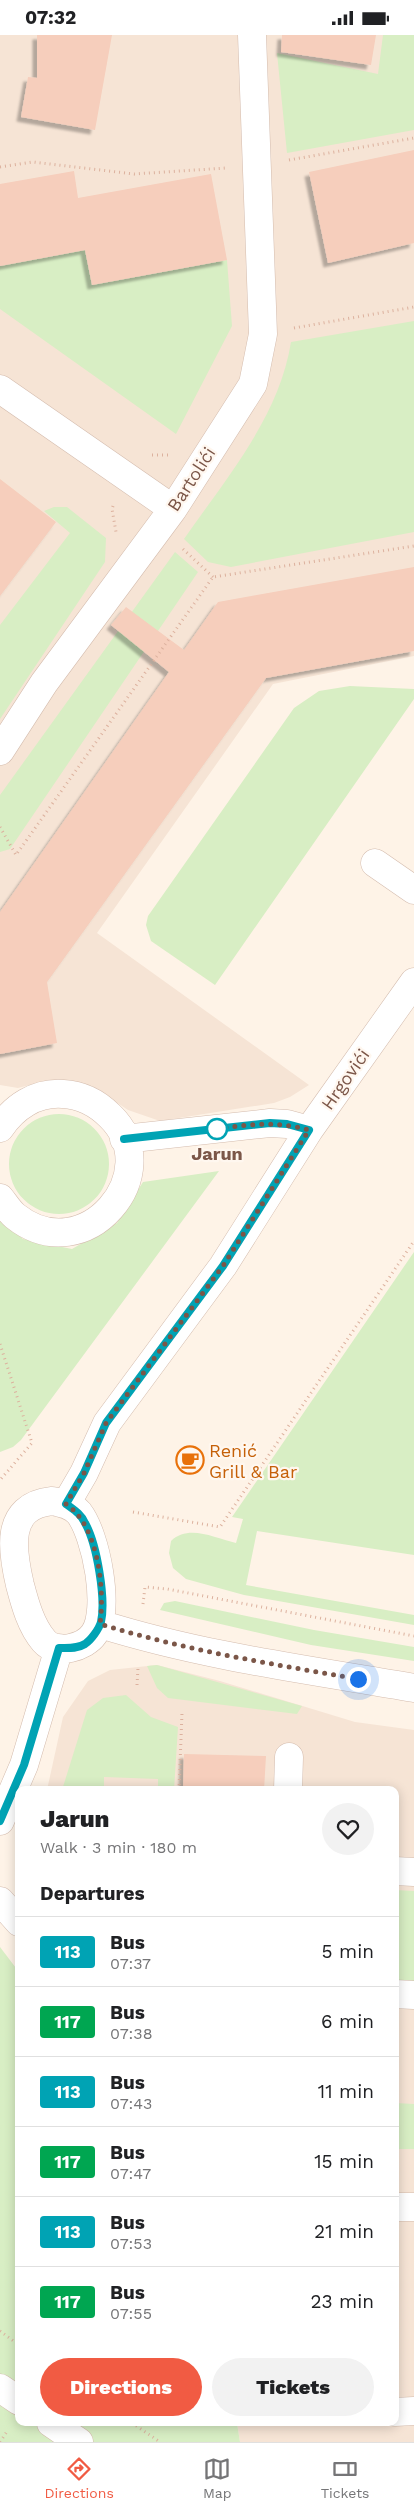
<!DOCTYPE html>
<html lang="en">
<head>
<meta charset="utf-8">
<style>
  body { margin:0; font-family:"Work Sans",sans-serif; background:#f2f2f2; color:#202124; height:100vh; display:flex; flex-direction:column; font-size:19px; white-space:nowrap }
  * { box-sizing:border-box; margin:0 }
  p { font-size:16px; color:#757577 }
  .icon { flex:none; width:28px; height:28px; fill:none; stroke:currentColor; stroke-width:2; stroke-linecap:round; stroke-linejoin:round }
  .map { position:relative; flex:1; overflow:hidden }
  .sheet { position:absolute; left:15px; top:1751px; width:384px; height:640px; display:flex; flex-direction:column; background:#fff; border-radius:10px; box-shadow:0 2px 12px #0003 }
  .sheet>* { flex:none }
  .badge { padding:0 10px; border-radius:4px; font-size:18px; line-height:32px }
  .you { position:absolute; width:25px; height:25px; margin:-12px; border:4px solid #fff; border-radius:50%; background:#1a73e8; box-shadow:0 0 0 8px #1a73e833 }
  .map>.badge { position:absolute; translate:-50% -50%; box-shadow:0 0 0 2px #fff }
  h2 { padding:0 25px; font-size:19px; line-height:45px }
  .round { display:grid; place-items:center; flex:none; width:52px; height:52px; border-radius:26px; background:#f2f2f2 }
  .overview { display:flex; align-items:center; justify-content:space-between; height:85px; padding:0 25px }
  h1 { font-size:24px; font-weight:800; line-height:38px }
  .button { display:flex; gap:10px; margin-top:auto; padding:10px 25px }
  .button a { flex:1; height:58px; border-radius:30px; background:#f15b43; color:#fff; font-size:20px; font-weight:800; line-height:58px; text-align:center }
  .button a+a { background:#f2f2f2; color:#202124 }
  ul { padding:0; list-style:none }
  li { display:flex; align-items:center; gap:15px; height:70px; padding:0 25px; border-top:1px solid #e0e0e0 }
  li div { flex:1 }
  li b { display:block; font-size:19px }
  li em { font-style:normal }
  li .badge { min-width:55px; font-weight:700; text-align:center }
  .status { display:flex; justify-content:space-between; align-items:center; height:35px; padding:0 25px; background:#fff; direction:ltr }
  .status svg { height:14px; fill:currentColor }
  .dock { display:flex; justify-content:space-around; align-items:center; height:70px; border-top:1px solid #e0e0e0; background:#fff; font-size:14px; color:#757577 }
  .dock a { display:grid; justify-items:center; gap:2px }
  .dock .on { color:#f15b43 }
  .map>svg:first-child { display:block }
  .residential { fill:#f6e4d5 }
  .green { fill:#d8eec4 }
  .building { fill:#f6cebc; filter:url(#shadow) }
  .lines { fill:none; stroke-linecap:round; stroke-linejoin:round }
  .minor-casing { stroke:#d4bcae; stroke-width:29 }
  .path { stroke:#dcb19e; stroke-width:3; stroke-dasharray:1 4; stroke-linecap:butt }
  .minor { stroke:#fff; stroke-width:28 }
  .line-casing { stroke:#fff; stroke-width:11 }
  .line { stroke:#00a3b4; stroke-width:8 }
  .walk { stroke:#7b5648; stroke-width:5; stroke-dasharray:0 9 }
  .stop-dot { fill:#fff; stroke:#00a3b4; stroke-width:2.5 }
  .labels { text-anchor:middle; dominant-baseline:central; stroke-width:4.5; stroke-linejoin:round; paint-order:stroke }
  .street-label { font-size:18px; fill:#7b5648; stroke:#fff7ef }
  .stop-label { font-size:18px; font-weight:bold; fill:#7b5648; stroke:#fff7ef }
  .food-label { font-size:18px; fill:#c56008; stroke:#fff7ef; text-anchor:start }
</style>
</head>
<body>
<div class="status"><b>07:32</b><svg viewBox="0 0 49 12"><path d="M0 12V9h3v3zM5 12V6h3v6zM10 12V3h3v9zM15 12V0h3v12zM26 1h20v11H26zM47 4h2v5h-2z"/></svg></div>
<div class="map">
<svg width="414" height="2407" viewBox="0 0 414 2407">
  <defs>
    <filter id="shadow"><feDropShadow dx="-4.5" dy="4.5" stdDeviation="1" flood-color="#0004"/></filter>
  </defs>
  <rect width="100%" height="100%" fill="#fef3e7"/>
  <path class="residential" d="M0 0H414V621L273 649 97 898 309 1050 290 1062 274 1068 160 1086 128 1075 92 1051 80 1048 49 1045 18 1053 0 1050Z
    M157 1630 220 1646 355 1687 414 1695V2407H240L237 2388H395V1755H47L63 1682 88 1646 110 1635Z"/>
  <path class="green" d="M383 0H414V95L287 118 277 18 378 39Z
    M85 215 92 250 227 225 232 291 176 399 0 274V231Z
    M414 286V497L231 532 208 527 184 504C227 442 279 382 291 307Z
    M54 472H67L106 503 105 527 0 684V590L70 498 44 476Z
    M175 517 198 537 10 814 0 817V760Z
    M350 651 414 654V664L215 950 151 906 146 890 148 881 294 673 319 656Z
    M9 1129a50 50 0 1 1 100 0a50 50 0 1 1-100 0Z
    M219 1136 21 1405 13 1412 0 1417V1182L23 1204 72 1214 117 1188 143 1147Z
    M414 1217V1520L257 1496 246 1550 414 1580V1590L244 1560 186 1544 173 1533 169 1518 171 1506C189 1489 214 1503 236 1508L243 1484 232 1482Z
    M175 1566 314 1595 414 1612V1626L311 1610 160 1575 164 1568Z
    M157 1630 302 1671 297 1679 168 1663 157 1653 147 1631Z
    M126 1660 151 1682 178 1692 174 1755H158V1744L104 1742V1755H62L87 1675 103 1663Z
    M395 1855 414 1856V1946L395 1945Z
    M0 1912 19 1937V2388H237L240 2407H0Z
    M395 2068 414 2069V2114H395Z"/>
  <path class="building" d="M37 0H112L95 95 21 82 28 42 37 43Z
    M282 0H376L371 30 281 17Z
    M414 115V208L328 228 309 137Z
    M74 136 78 163 211 139 227 225 92 250 85 215 0 231V149Z
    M0 444 56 487 0 561Z
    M414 532V616L266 643 47 947 57 1008 0 1019V877L169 637 111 590 126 572 184 615 218 567Z
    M184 1719 266 1721 264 1755H183Z"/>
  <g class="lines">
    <g class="minor-casing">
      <path id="minor" d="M0 354 173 474
        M0 716 44 648 173 474 253 349 263 299 252 0
        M375 828 414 855
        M0 1093C14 1072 36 1057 63 1059 82 1060 97 1068 110 1081 168 1137 85 1237 15 1181 9 1176 5 1169 0 1163
        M124 1104 270 1088 287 1089 309 1095
        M52 1466C62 1468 72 1470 79 1478 96 1500 111 1575 94 1599 85 1612 57 1621 44 1606 31 1591 25 1569 20 1550 12 1516 4 1471 52 1466Z
        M66 1469 84 1438 107 1388 223 1231 309 1095 414 947
        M100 1589C202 1621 309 1635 414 1653
        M288 1755 289 1722
        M0 1786 24 1730 59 1613
        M395 1836 414 1837
        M0 1866 19 1887
        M395 1959 414 1960
        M395 2172H414
        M0 2353 19 2366
        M395 2377 414 2376
        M51 2388 79 2407"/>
    </g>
    <path class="path" d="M289 125 414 103
      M0 132 33 127 134 139 226 133
      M294 293 414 272
      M152 420H168
      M113 471 112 474 116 497
      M183 514 213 542
      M0 792 16 820 213 542 414 511
      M0 1309 32 1408 0 1445
      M133 1477 220 1492 414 1206
      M143 1569 145 1552 167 1554 414 1601
      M137 1650 138 1633
      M179 1755 182 1678
      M0 2296 19 2310
      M132 2388 160 2407
      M0 2407 8 2395"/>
    <use href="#minor" class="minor"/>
  </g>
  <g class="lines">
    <g class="line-casing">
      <path id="line" d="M0 1786 24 1730 59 1613C68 1613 77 1614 85 1609 91 1605 99 1594 101 1587 106 1564 97 1509 85 1488 81 1479 74 1475 66 1469L84 1438 106 1388 223 1231 309 1095 287 1089 270 1088 124 1104"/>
    </g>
    <use href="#line" class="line"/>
    <path class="walk" d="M217 1094C248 1089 278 1086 309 1095L223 1231 106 1388 84 1438 66 1469C98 1490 105 1553 100 1589 184 1615 272 1629 358 1644"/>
  </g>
  <defs>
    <g id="cafe-ring" transform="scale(1.4375)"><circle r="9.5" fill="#fff7ef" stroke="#e8710a" stroke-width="1.5"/><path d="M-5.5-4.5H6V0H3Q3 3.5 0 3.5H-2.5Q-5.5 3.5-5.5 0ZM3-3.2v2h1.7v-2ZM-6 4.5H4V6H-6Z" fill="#e8710a"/></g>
  </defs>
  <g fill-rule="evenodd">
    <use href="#cafe-ring" x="190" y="1425"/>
  </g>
  <circle class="stop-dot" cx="217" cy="1094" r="10"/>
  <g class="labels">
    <g class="street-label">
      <text transform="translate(191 444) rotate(-57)">Bartolići</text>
      <text transform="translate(345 1044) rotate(-55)">Hrgovići</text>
    </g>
    <g class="stop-label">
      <text x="217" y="1118">Jarun</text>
    </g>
    <g class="food-label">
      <text x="209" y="1415">Renić<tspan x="209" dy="21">Grill &amp; Bar</tspan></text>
    </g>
  </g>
</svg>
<div class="you" style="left:358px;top:1644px"></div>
<section class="sheet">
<div class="overview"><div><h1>Jarun</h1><p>Walk · 3 min · 180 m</p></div><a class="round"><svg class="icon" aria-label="heart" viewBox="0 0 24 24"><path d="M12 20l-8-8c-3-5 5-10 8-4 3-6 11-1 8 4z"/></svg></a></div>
<h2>Departures</h2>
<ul>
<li><span class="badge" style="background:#00a3b4;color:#fff">113</span><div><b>Bus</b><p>07:37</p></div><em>5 min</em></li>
<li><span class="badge" style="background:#00a651;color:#fff">117</span><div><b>Bus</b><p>07:38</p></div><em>6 min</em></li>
<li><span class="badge" style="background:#00a3b4;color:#fff">113</span><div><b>Bus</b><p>07:43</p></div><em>11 min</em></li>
<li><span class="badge" style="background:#00a651;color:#fff">117</span><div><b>Bus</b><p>07:47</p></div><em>15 min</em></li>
<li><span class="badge" style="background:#00a3b4;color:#fff">113</span><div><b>Bus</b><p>07:53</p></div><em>21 min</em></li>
<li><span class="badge" style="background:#00a651;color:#fff">117</span><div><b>Bus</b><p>07:55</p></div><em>23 min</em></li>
</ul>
<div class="button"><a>Directions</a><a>Tickets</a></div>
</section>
</div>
<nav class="dock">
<a class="on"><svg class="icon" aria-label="directions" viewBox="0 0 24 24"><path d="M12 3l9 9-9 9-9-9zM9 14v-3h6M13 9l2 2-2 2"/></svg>Directions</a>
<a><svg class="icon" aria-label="map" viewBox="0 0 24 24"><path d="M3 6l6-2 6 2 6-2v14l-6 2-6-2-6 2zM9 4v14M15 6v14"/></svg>Map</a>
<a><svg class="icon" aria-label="tickets" viewBox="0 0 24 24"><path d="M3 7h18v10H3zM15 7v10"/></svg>Tickets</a>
</nav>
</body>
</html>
